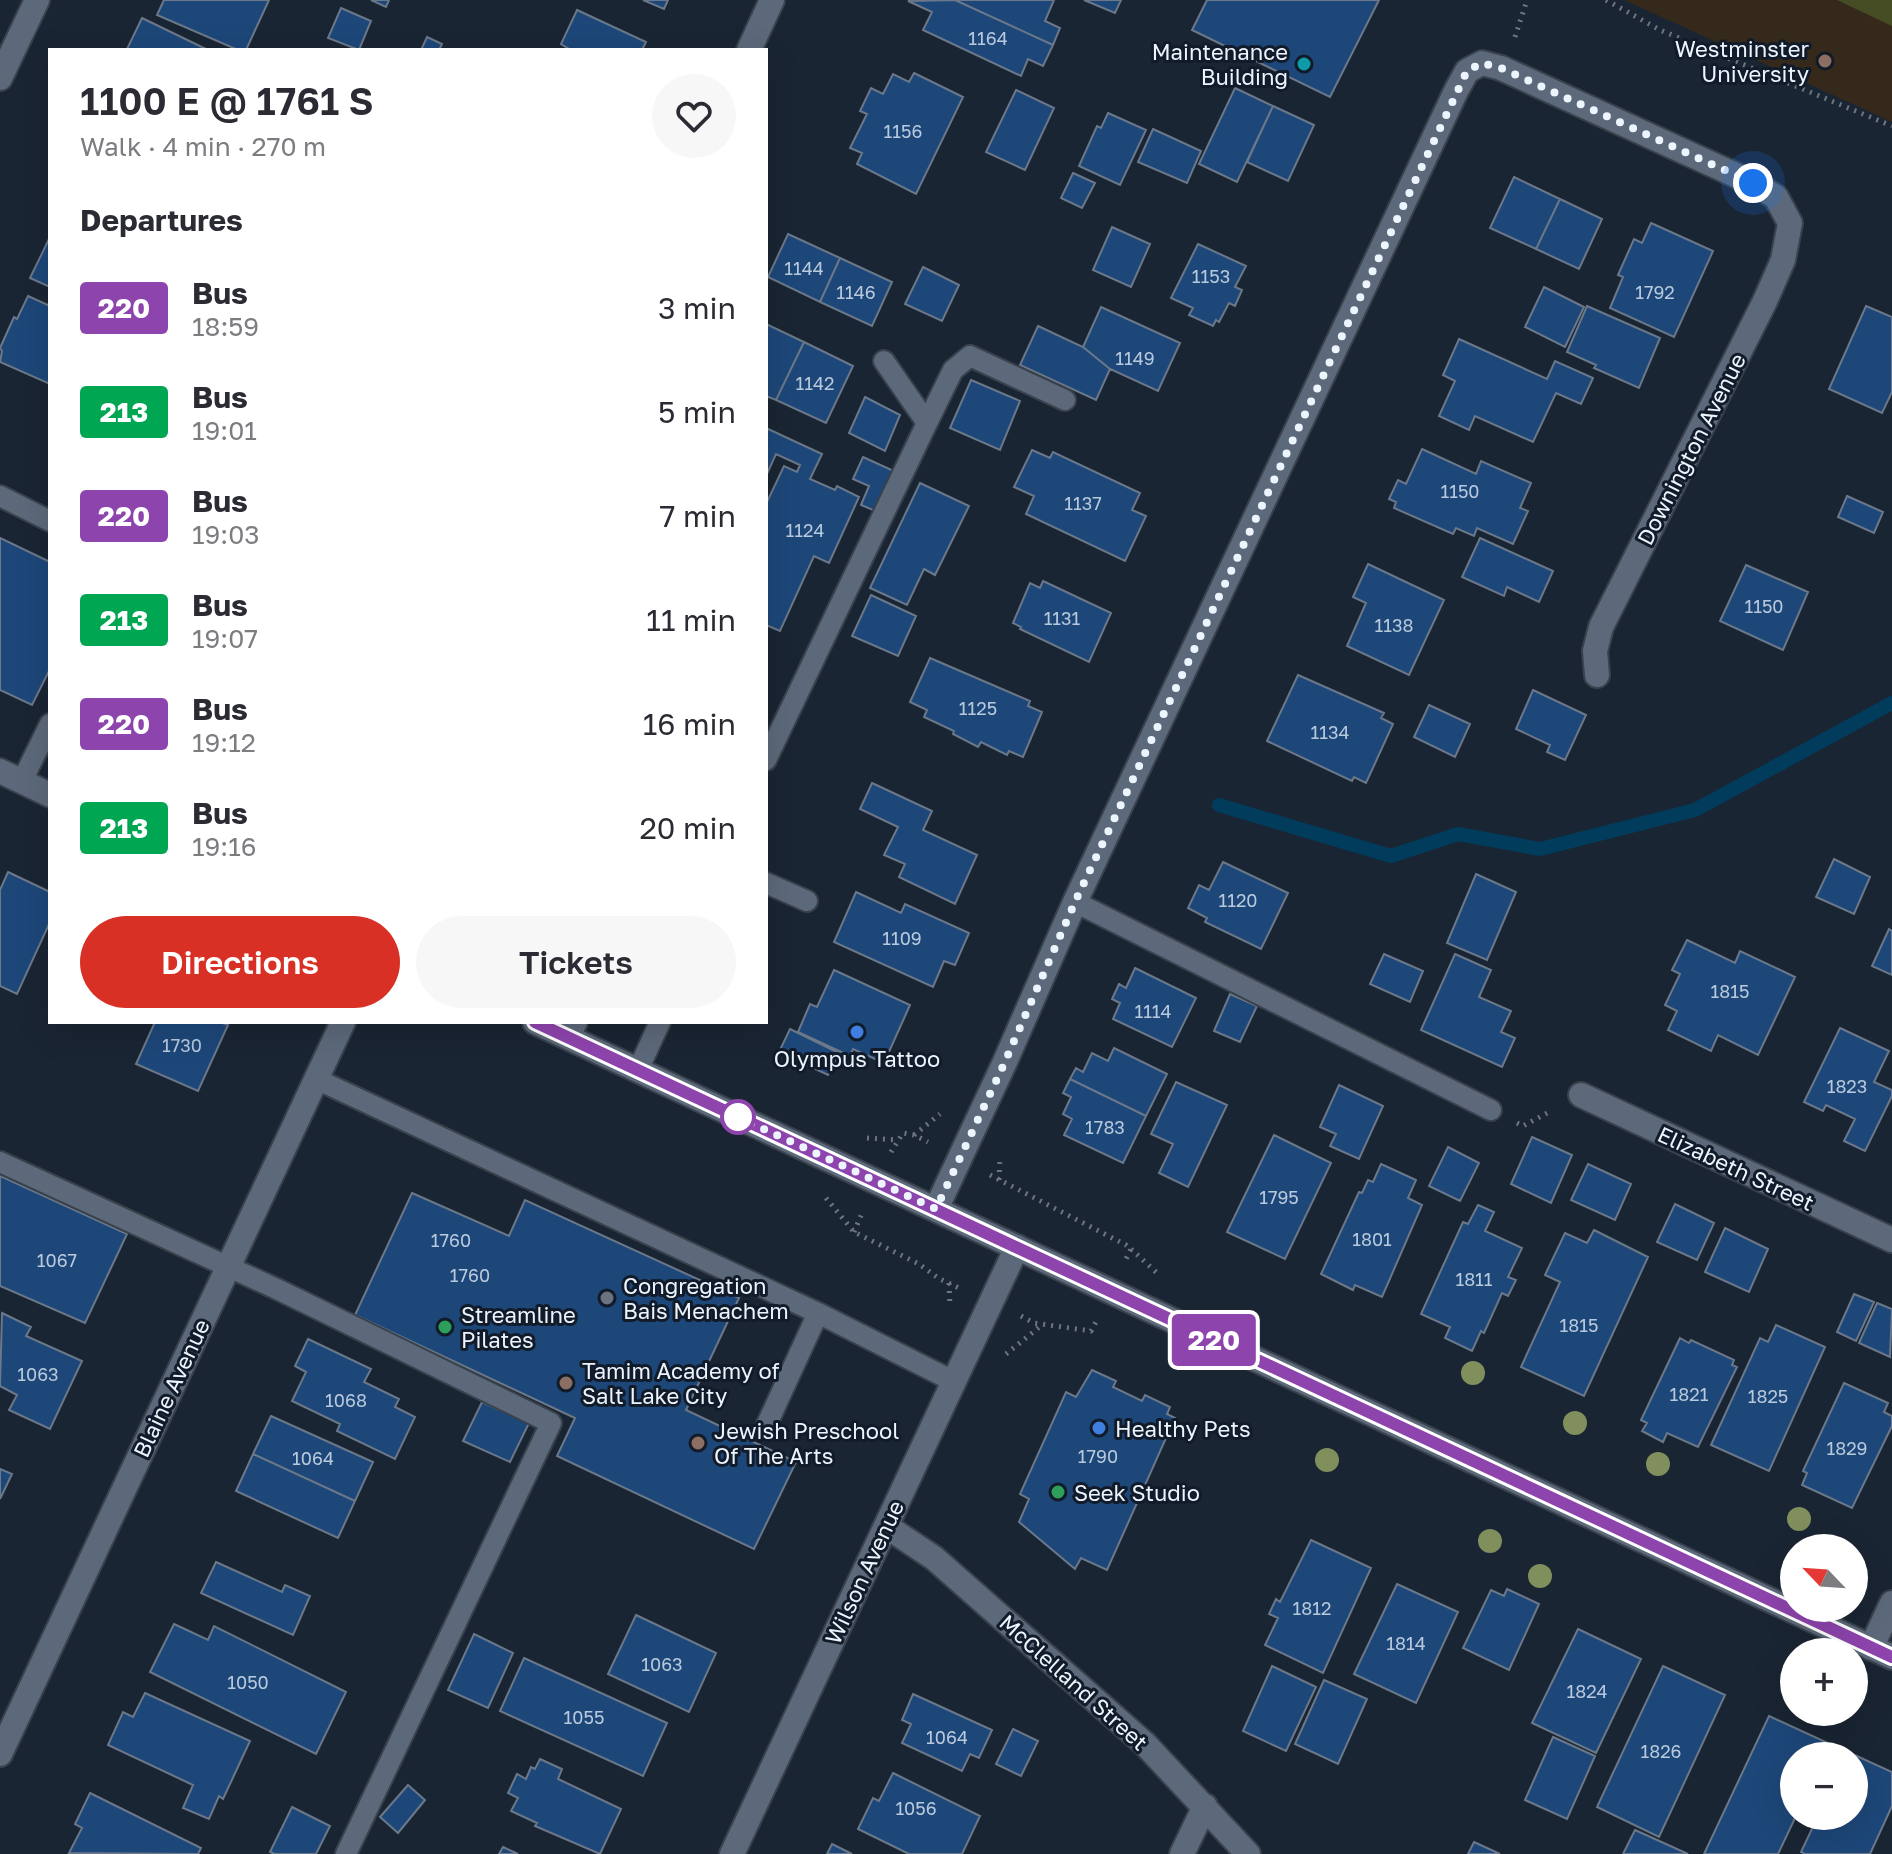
<!DOCTYPE html>
<html lang="en">
<head>
<meta charset="utf-8">
<style>
  body { margin:0; font-family:"Golos Text",sans-serif; background:#f7f7f7; color:#2b2b33; height:100vh; display:flex; flex-direction:column; font-size:30px; white-space:nowrap }
  * { box-sizing:border-box; margin:0 }
  p { font-size:26px; color:#7c7c81 }
  .icon { flex:none; width:44px; height:44px; fill:none; stroke:currentColor; stroke-width:2; stroke-linecap:round; stroke-linejoin:round }
  .map { position:relative; flex:1; overflow:hidden }
  .side { position:absolute; left:48px; top:48px; width:720px; height:976px; display:flex; flex-direction:column; background:#fff; border-radius:0px; box-shadow:0 8px 32px #0002 }
  .side>* { flex:none }
  .badge { padding:0 16px; border-radius:6px; font-size:28px; line-height:52px }
  .needle { width:52px; rotate:295deg }
  .tools { position:absolute; left:1780px; top:1534px; display:grid; gap:16px }
  .tools a { display:grid; place-items:center; width:88px; height:88px; border-radius:50%; background:#fff; box-shadow:0 8px 32px #0002; font-size:40px }
  .you { position:absolute; width:40px; height:40px; margin:-20px; border:6px solid #fff; border-radius:50%; background:#1a73e8; box-shadow:0 0 0 12px #1a73e833 }
  .map>.badge { position:absolute; translate:-50% -50%; box-shadow:0 0 0 4px #fff }
  h2 { padding:0 32px; font-size:30px; line-height:72px }
  .round { display:grid; place-items:center; flex:none; width:84px; height:84px; border-radius:42px; background:#f7f7f7 }
  .overview { display:flex; align-items:center; justify-content:space-between; height:136px; padding:0 32px }
  h1 { font-size:38px; font-weight:600; line-height:60px }
  .action { display:flex; gap:16px; margin-top:auto; padding:16px 32px }
  .action a { flex:1; height:92px; border-radius:48px; background:#d93025; color:#fff; font-size:32px; font-weight:600; line-height:92px; text-align:center }
  .action a+a { background:#f7f7f7; color:#2b2b33 }
  ul { padding:0; list-style:none }
  li { display:flex; align-items:center; gap:24px; height:104px; padding:0 32px }
  li div { flex:1 }
  li b { display:block; font-size:30px }
  li em { font-style:normal }
  li .badge { min-width:88px; font-weight:700; text-align:center }
  .map>svg:first-child { display:block }
  .education { fill:#35291b }
  .green { fill:#464c24 }
  .lines { fill:none; stroke-linecap:round; stroke-linejoin:round }
  .stream { stroke:#013c5c; stroke-width:14 }
  .building { fill:#1d4779; stroke:#6b7889; stroke-width:2 }
  .lane-casing { stroke:#38414c; stroke-width:24 }
  .street-casing { stroke:#38414c; stroke-width:28 }
  .secondary-casing { stroke:#38414c; stroke-width:28 }
  .path { stroke:#6c7682; stroke-width:5; stroke-dasharray:2 6; stroke-linecap:butt }
  .lane { stroke:#5c697a; stroke-width:20 }
  .street { stroke:#5c697a; stroke-width:24 }
  .secondary { stroke:#5c697a; stroke-width:24 }
  .tree { fill:#818f5d }
  .line-casing { stroke:#fff; stroke-width:18 }
  .line { stroke:#8e44ad; stroke-width:12 }
  .walk { stroke:#ecf4fe; stroke-width:8; stroke-dasharray:0 14.4 }
  .education-dot { fill:#8d6e63; stroke:#111b29; stroke-width:3 }
  .culture-dot { fill:#0f9aa8; stroke:#111b29; stroke-width:3 }
  .shop-dot { fill:#3f7fe0; stroke:#111b29; stroke-width:3 }
  .stop-dot { fill:#fff; stroke:#8e44ad; stroke-width:4 }
  .worship-dot { fill:#6b7280; stroke:#111b29; stroke-width:3 }
  .leisure-dot { fill:#2e9e5b; stroke:#111b29; stroke-width:3 }
  .labels { text-anchor:middle; dominant-baseline:central; stroke-width:6; stroke-linejoin:round; paint-order:stroke }
  .number-label { font-size:18px; fill:#b8c9dd }
  .poi-label { font-size:22px; fill:#ecf4fe; stroke:#111b29; text-anchor:start }
  .street-label { font-size:22px; fill:#ecf4fe; stroke:#111b29 }
</style>
</head>
<body>
<div class="map">
<svg width="1892" height="1854" viewBox="0 0 1892 1854">
  <rect width="100%" height="100%" fill="#1a2533"/>
  <path class="education" d="M1624 0H1892V122Z"/>
  <path class="green" d="M1837 0H1892V26Z"/>
  <g class="lines">
    <path class="stream" d="M1219 805 1391 856 1458 834 1540 849 1695 810 1892 703"/>
  </g>
  <path class="building" d="M164 0H269L246 50H238L157 15Z
    M371 0H389L386 7Z
    M643 0H668L664 9Z
    M955 0 1053 45 1043 66 1028 59 1021 76 923 30 932 12 908 1Z
    M955 0H1054L1045 21 1060 28 1053 45Z
    M1084 0H1121L1115 13Z
    M1207 0H1379L1330 97 1192 30Z
    M341 8 371 21 359 50 328 38Z
    M577 10 646 42 642 50H571L561 44Z
    M142 18 208 50 127 49Z
    M427 37 442 44 439 50H421Z
    M914 73 963 97 916 194 857 164 862 153 850 148 867 114 860 111 871 88 883 94 893 74 909 82Z
    M1235 88 1273 106 1237 182 1199 164Z
    M1016 90 1054 108 1025 170 986 152Z
    M1273 106 1314 125 1288 181 1247 162Z
    M1108 113 1146 130 1120 185 1079 166 1097 126 1101 128Z
    M1153 129 1201 151 1187 183 1138 162Z
    M1073 173 1095 183 1082 208 1061 198Z
    M1514 177 1560 199 1536 249 1490 228Z
    M1560 199 1602 219 1579 269 1536 249Z
    M1651 223 1713 251 1674 337 1610 308 1623 277 1618 275 1634 239 1642 243Z
    M1112 227 1150 244 1131 287 1093 270Z
    M788 234 840 258 820 302 768 277Z
    M50 237V287L30 278Z
    M1198 244 1246 266 1235 287 1242 290 1235 306 1229 303 1219 322 1216 320 1213 326 1189 315 1193 308 1171 298Z
    M840 258 892 282 872 326 820 302Z
    M923 267 959 285 942 321 905 304Z
    M1544 287 1584 307 1565 347 1525 327Z
    M28 296 50 306V384L0 362 2 351 0 348 14 317 17 319Z
    M1587 306 1660 338 1639 388 1594 368 1596 365 1567 352Z
    M1866 306 1892 317V392L1882 413 1829 389Z
    M1101 307 1180 343 1158 391 1110 369 1083 347Z
    M766 324 804 342 776 400 766 396Z
    M1038 326 1083 347 1110 369 1096 400 1020 365Z
    M1459 339 1547 379 1555 361 1593 378 1581 404 1556 393 1533 442 1475 416 1469 430 1439 416 1455 381 1443 375Z
    M804 342 853 366 826 423 776 400Z
    M971 380 1020 401 1000 450 950 428Z
    M865 397 900 415 885 451 849 433Z
    M766 428 822 454 810 479 835 490 837 486 859 497 829 563 814 556 780 631 766 625V504L784 466 797 472 800 465 776 454 766 476Z
    M1422 449 1476 474 1481 461 1531 483 1520 508 1528 511 1513 544 1477 528 1474 536 1456 528 1453 534 1394 508 1396 502 1389 499 1398 480 1406 484Z
    M1032 450 1050 458 1053 452 1140 493 1132 510 1146 516 1125 561 1026 514 1034 496 1014 487Z
    M863 457 896 472 878 512 861 505 869 486 853 479Z
    M920 483 969 506 935 575 924 569 907 605 870 588Z
    M1847 496 1883 512 1874 533 1838 517Z
    M0 538 50 562V669L32 705 0 690Z
    M1480 538 1553 571 1539 602 1507 587 1504 596 1462 577Z
    M1368 564 1444 600 1409 675 1347 646 1366 603 1353 597Z
    M1746 565 1808 592 1783 650 1720 621Z
    M1043 581 1111 613 1089 662 1020 629 1021 627 1013 623 1030 583 1040 588Z
    M871 595 916 616 898 656 852 636Z
    M930 658 1030 701 1028 706 1042 712 1023 757 1009 751 1007 755 981 742 978 747 953 734 954 731 924 717 927 710 910 702Z
    M1298 675 1384 713 1381 718 1393 724 1366 783 1354 777 1352 781 1267 741Z
    M1533 690 1586 715 1565 760 1547 752 1550 745 1516 729Z
    M1429 705 1470 724 1455 757 1414 737Z
    M872 783 932 811 923 830 977 855 955 904 899 877 905 864 884 855 898 827 860 809Z
    M1834 859 1870 877 1854 914 1816 897Z
    M1223 862 1288 893 1261 949 1205 922 1207 918 1188 908 1199 885 1209 890Z
    M8 872 50 892V922L17 994 0 986V890Z
    M1476 874 1516 892 1487 960 1447 943Z
    M856 892 901 913 905 904 969 933 955 965 944 961 933 987 834 942Z
    M1889 929 1892 931V975L1872 966Z
    M1687 940 1735 963 1740 951 1795 977 1758 1055 1718 1035 1711 1051 1668 1030 1677 1011 1665 1005 1680 974 1672 970Z
    M1384 954 1423 971 1410 1002 1370 984Z
    M1455 954 1491 970 1479 997 1511 1011 1501 1032 1515 1038 1502 1067 1421 1030Z
    M1135 968 1196 998 1172 1047 1113 1019 1120 1003 1112 999 1119 984 1126 988Z
    M834 970 910 1005 884 1063 853 1049 850 1056 798 1032 810 1004 817 1007Z
    M1230 994 1257 1006 1240 1042 1214 1031Z
    M155 1022H220L228 1025 198 1091 136 1064Z
    M1840 1028 1889 1051 1874 1082 1892 1090V1096L1865 1151 1844 1141 1855 1119 1826 1105 1823 1111 1804 1102Z
    M790 1029 839 1053 828 1075 779 1052Z
    M1114 1048 1167 1074 1146 1116 1070 1079 1076 1068 1083 1072 1092 1053 1108 1061Z
    M1070 1079 1146 1116 1123 1163 1064 1135 1072 1119 1063 1114 1071 1097 1063 1093Z
    M1176 1082 1227 1105 1188 1187 1159 1173 1173 1144 1151 1134Z
    M1339 1085 1383 1106 1359 1159 1330 1146 1336 1134 1320 1127Z
    M1274 1135 1331 1163 1285 1259 1227 1232Z
    M1532 1137 1572 1155 1551 1203 1511 1184Z
    M1448 1147 1479 1163 1460 1201 1429 1186Z
    M1381 1164 1416 1180 1408 1198 1422 1205 1382 1297 1355 1285 1353 1290 1321 1274 1359 1192 1362 1193 1368 1180 1373 1182Z
    M1588 1164 1631 1184 1615 1220 1571 1200Z
    M0 1176 127 1234 85 1323 0 1286Z
    M412 1193 509 1236 525 1200 739 1298 686 1410 796 1462 754 1549 557 1456 575 1418 355 1315Z
    M1675 1204 1714 1223 1697 1260 1657 1242Z
    M1478 1205 1494 1212 1485 1231 1522 1248 1508 1277 1516 1280 1508 1296 1502 1293 1484 1333 1481 1331 1472 1351 1445 1338 1450 1327 1421 1314 1463 1222 1468 1224Z
    M1725 1228 1768 1249 1749 1292 1705 1272Z
    M1594 1230 1648 1257 1584 1396 1521 1367 1560 1282 1545 1275 1565 1233 1587 1243Z
    M1854 1294 1874 1302 1856 1341 1837 1332Z
    M1877 1303 1892 1309 1890 1357 1859 1343Z
    M2 1313 31 1327 26 1336 82 1361 50 1429 9 1410 17 1395 0 1386Z
    M1776 1325 1825 1347 1769 1471 1711 1445 1760 1338 1768 1342Z
    M1680 1338 1689 1343 1691 1340 1734 1360 1732 1365 1737 1367 1698 1447 1667 1433 1663 1442 1642 1431 1647 1423 1641 1420Z
    M308 1339 371 1369 364 1382 399 1399 395 1407 415 1417 395 1459 337 1431 340 1424 292 1401 306 1372 295 1366Z
    M1092 1370 1116 1381 1113 1387 1142 1401 1145 1395 1170 1407 1167 1414 1175 1418 1107 1570 1081 1558 1075 1569 1019 1522 1029 1499 1020 1494 1066 1392 1076 1397Z
    M1844 1383 1888 1403 1884 1412 1892 1416V1426L1852 1508 1802 1485 1807 1473 1803 1471Z
    M482 1402 529 1423 510 1462 463 1441Z
    M271 1416 373 1462 355 1501 253 1454Z
    M253 1454 355 1501 338 1538 236 1491Z
    M0 1469 12 1474 0 1499Z
    M1311 1540 1371 1568 1323 1673 1265 1645 1278 1618 1269 1614 1276 1599 1280 1602Z
    M216 1562 282 1592 285 1585 310 1596 293 1635 201 1593Z
    M1397 1584 1458 1612 1416 1703 1354 1674Z
    M1507 1589 1539 1604 1509 1670 1463 1648 1491 1590 1504 1596Z
    M636 1615 716 1653 689 1712 608 1674Z
    M174 1624 208 1640 214 1626 346 1692 316 1754 150 1672Z
    M1578 1629 1641 1659 1596 1753 1532 1723Z
    M474 1634 513 1653 488 1708 448 1690Z
    M524 1658 667 1723 643 1776 500 1711Z
    M1272 1666 1316 1687 1286 1751 1243 1731Z
    M1663 1666 1725 1695 1659 1837 1597 1807Z
    M1324 1680 1367 1699 1338 1764 1295 1744Z
    M145 1693 250 1741 223 1799 219 1796 209 1819 183 1808 193 1785 108 1745 123 1712 133 1717Z
    M913 1694 992 1730 979 1758 970 1754 962 1771 902 1743 911 1724 902 1720Z
    M1769 1716 1830 1744 1824 1756H1794L1796 1816 1778 1854H1704Z
    M1013 1729 1038 1741 1021 1776 996 1764Z
    M1553 1737 1595 1756 1567 1819 1525 1800Z
    M1848 1752 1892 1772V1806L1870 1854H1805L1801 1852 1818 1816H1854V1756H1846Z
    M540 1759 562 1769 558 1779 621 1809 600 1854 535 1826 537 1823 511 1811 518 1798 508 1793 517 1774 526 1779 531 1767 535 1769Z
    M893 1773 980 1816 962 1854H909L858 1829 873 1798 879 1801Z
    M408 1785 425 1800 398 1833 380 1817Z
    M90 1793 201 1848 198 1854 69 1853 82 1828 75 1824Z
    M292 1807 330 1826 316 1854H275L270 1852Z
    M1635 1830 1688 1854H1623Z
    M1474 1842 1500 1854H1468Z
    M832 1844 852 1854H827Z
    M503 1847 518 1854H499Z"/>
  <g class="lines">
    <g class="lane-casing">
      <path id="lane" d="M927 423 953 370 970 356 1065 400
        M0 496 50 521
        M766 760 927 423 884 361
        M22 781 50 724
        M766 883 807 901
        M1075 902 1491 1110
        M570 1038 577 1022
        M638 1070 660 1022
        M316 1079 818 1313 953 1381
        M0 1162 279 1290 551 1423 346 1854
        M767 1424 818 1313"/>
    </g>
    <g class="street-casing">
      <path id="street" d="M749 50 772 0
        M1581 1095 1892 1240
        M936 1209 1004 1064 1075 902 1456 91 1467 71 1482 63 1501 68 1753 183 1776 197 1790 223 1783 260 1765 301 1601 627 1595 651 1597 675
        M886 1526 934 1558 1145 1744 1248 1854
        M1871 1648 1892 1603
        M0 1754 343 1022
        M732 1854 1017 1247
        M1182 1854 1205 1806"/>
    </g>
    <g class="secondary-casing">
      <path id="secondary" d="M0 78 37 0
        M0 771 50 795
        M535 1022 1892 1657"/>
    </g>
    <path class="path" d="M1606 0 1660 30 1892 126
      M1515 37 1527 0
      M1517 1123 1523 1126 1551 1111
      M914 1135 940 1114
      M867 1138 898 1140
      M891 1152 903 1133 914 1135 928 1142
      M990 1175 1126 1245 1131 1249 1124 1263
      M999 1180 1000 1157
      M826 1198 854 1232 919 1264 938 1278 961 1289
      M854 1232 863 1211
      M1131 1249 1157 1273
      M949 1283 950 1307
      M1021 1316 1034 1323 1091 1331 1096 1322
      M1006 1354 1042 1325"/>
    <use href="#lane" class="lane"/>
    <use href="#street" class="street"/>
    <use href="#secondary" class="secondary"/>
  </g>
  <g class="tree">
    <circle cx="1473" cy="1373" r="12"/>
    <circle cx="1575" cy="1423" r="12"/>
    <circle cx="1327" cy="1460" r="12"/>
    <circle cx="1658" cy="1464" r="12"/>
    <circle cx="1799" cy="1519" r="12"/>
    <circle cx="1490" cy="1541" r="12"/>
    <circle cx="1540" cy="1576" r="12"/>
  </g>
  <g class="lines">
    <g class="line-casing">
      <path id="line" d="M535 1022 1892 1657"/>
    </g>
    <use href="#line" class="line"/>
    <path class="walk" d="M738 1117 936 1209 1004 1064 1075 902 1467 71 1482 63 1501 68 1753 183"/>
  </g>
  <g class="education-dot">
    <circle cx="1825" cy="61" r="8"/>
    <circle cx="566" cy="1383" r="8"/>
    <circle cx="698" cy="1443" r="8"/>
  </g>
  <circle class="culture-dot" cx="1304" cy="64" r="8"/>
  <g class="shop-dot">
    <circle cx="857" cy="1032" r="8"/>
    <circle cx="1099" cy="1428" r="8"/>
  </g>
  <circle class="stop-dot" cx="738" cy="1117" r="16"/>
  <circle class="worship-dot" cx="607" cy="1298" r="8"/>
  <g class="leisure-dot">
    <circle cx="445" cy="1327" r="8"/>
    <circle cx="1058" cy="1492" r="8"/>
  </g>
  <g class="labels">
    <g class="number-label">
      <text x="988" y="38">1164</text>
      <text x="903" y="131">1156</text>
      <text x="804" y="268">1144</text>
      <text x="1211" y="276">1153</text>
      <text x="856" y="292">1146</text>
      <text x="1655" y="292">1792</text>
      <text x="1135" y="358">1149</text>
      <text x="815" y="383">1142</text>
      <text x="1460" y="491">1150</text>
      <text x="1083" y="503">1137</text>
      <text x="805" y="530">1124</text>
      <text x="1764" y="606">1150</text>
      <text x="1062" y="618">1131</text>
      <text x="1394" y="625">1138</text>
      <text x="978" y="708">1125</text>
      <text x="1330" y="732">1134</text>
      <text x="1238" y="900">1120</text>
      <text x="902" y="938">1109</text>
      <text x="1730" y="991">1815</text>
      <text x="1153" y="1011">1114</text>
      <text x="182" y="1045">1730</text>
      <text x="1847" y="1086">1823</text>
      <text x="1105" y="1127">1783</text>
      <text x="1279" y="1197">1795</text>
      <text x="1372" y="1239">1801</text>
      <text x="451" y="1240">1760</text>
      <text x="57" y="1260">1067</text>
      <text x="470" y="1275">1760</text>
      <text x="1474" y="1279">1811</text>
      <text x="1579" y="1325">1815</text>
      <text x="38" y="1374">1063</text>
      <text x="1689" y="1394">1821</text>
      <text x="1768" y="1396">1825</text>
      <text x="346" y="1400">1068</text>
      <text x="1847" y="1448">1829</text>
      <text x="1098" y="1456">1790</text>
      <text x="313" y="1458">1064</text>
      <text x="1312" y="1608">1812</text>
      <text x="1406" y="1643">1814</text>
      <text x="662" y="1664">1063</text>
      <text x="248" y="1682">1050</text>
      <text x="1587" y="1691">1824</text>
      <text x="584" y="1717">1055</text>
      <text x="947" y="1737">1064</text>
      <text x="1661" y="1751">1826</text>
      <text x="916" y="1808">1056</text>
    </g>
    <g class="poi-label">
      <text x="1809" y="48" text-anchor="end">Westminster<tspan x="1809" dy="25">University</tspan></text>
      <text x="1288" y="51" text-anchor="end">Maintenance<tspan x="1288" dy="25">Building</tspan></text>
      <text x="857" y="1058" text-anchor="middle">Olympus Tattoo</text>
      <text x="623" y="1285">Congregation<tspan x="623" dy="25">Bais Menachem</tspan></text>
      <text x="461" y="1314">Streamline<tspan x="461" dy="25">Pilates</tspan></text>
      <text x="582" y="1370">Tamim Academy of<tspan x="582" dy="25">Salt Lake City</tspan></text>
      <text x="1115" y="1428">Healthy Pets</text>
      <text x="714" y="1430">Jewish Preschool<tspan x="714" dy="25">Of The Arts</tspan></text>
      <text x="1074" y="1492">Seek Studio</text>
    </g>
    <g class="street-label">
      <text transform="translate(1691 449) rotate(-63)">Downington Avenue</text>
      <text transform="translate(1736 1168) rotate(25)">Elizabeth Street</text>
      <text transform="translate(171 1388) rotate(-65)">Blaine Avenue</text>
      <text transform="translate(864 1572) rotate(-65)">Wilson Avenue</text>
      <text transform="translate(1074 1682) rotate(42)">McClelland Street</text>
    </g>
  </g>
</svg>
<div class="tools">
<a><svg class="needle" viewBox="-14 -14 28 28"><path d="M0-13l5 13h-10z" fill="#e53935"/><path d="M0 13l5-13h-10z" fill="#7c7c81"/></svg></a>
<a>+</a>
<a>−</a>
</div>
<div class="you" style="left:1753px;top:183px"></div>
<b class="badge" style="left:1214px;top:1340px;background:#8e44ad;color:#fff">220</b>
<section class="side">
<div class="overview"><div><h1>1100 E @ 1761 S</h1><p>Walk · 4 min · 270 m</p></div><a class="round"><svg class="icon" aria-label="heart" viewBox="0 0 24 24"><path d="M12 20l-8-8c-3-5 5-10 8-4 3-6 11-1 8 4z"/></svg></a></div>
<h2>Departures</h2>
<ul>
<li><span class="badge" style="background:#8e44ad;color:#fff">220</span><div><b>Bus</b><p>18:59</p></div><em>3 min</em></li>
<li><span class="badge" style="background:#00a651;color:#fff">213</span><div><b>Bus</b><p>19:01</p></div><em>5 min</em></li>
<li><span class="badge" style="background:#8e44ad;color:#fff">220</span><div><b>Bus</b><p>19:03</p></div><em>7 min</em></li>
<li><span class="badge" style="background:#00a651;color:#fff">213</span><div><b>Bus</b><p>19:07</p></div><em>11 min</em></li>
<li><span class="badge" style="background:#8e44ad;color:#fff">220</span><div><b>Bus</b><p>19:12</p></div><em>16 min</em></li>
<li><span class="badge" style="background:#00a651;color:#fff">213</span><div><b>Bus</b><p>19:16</p></div><em>20 min</em></li>
</ul>
<div class="action"><a>Directions</a><a>Tickets</a></div>
</section>
</div>
</body>
</html>
